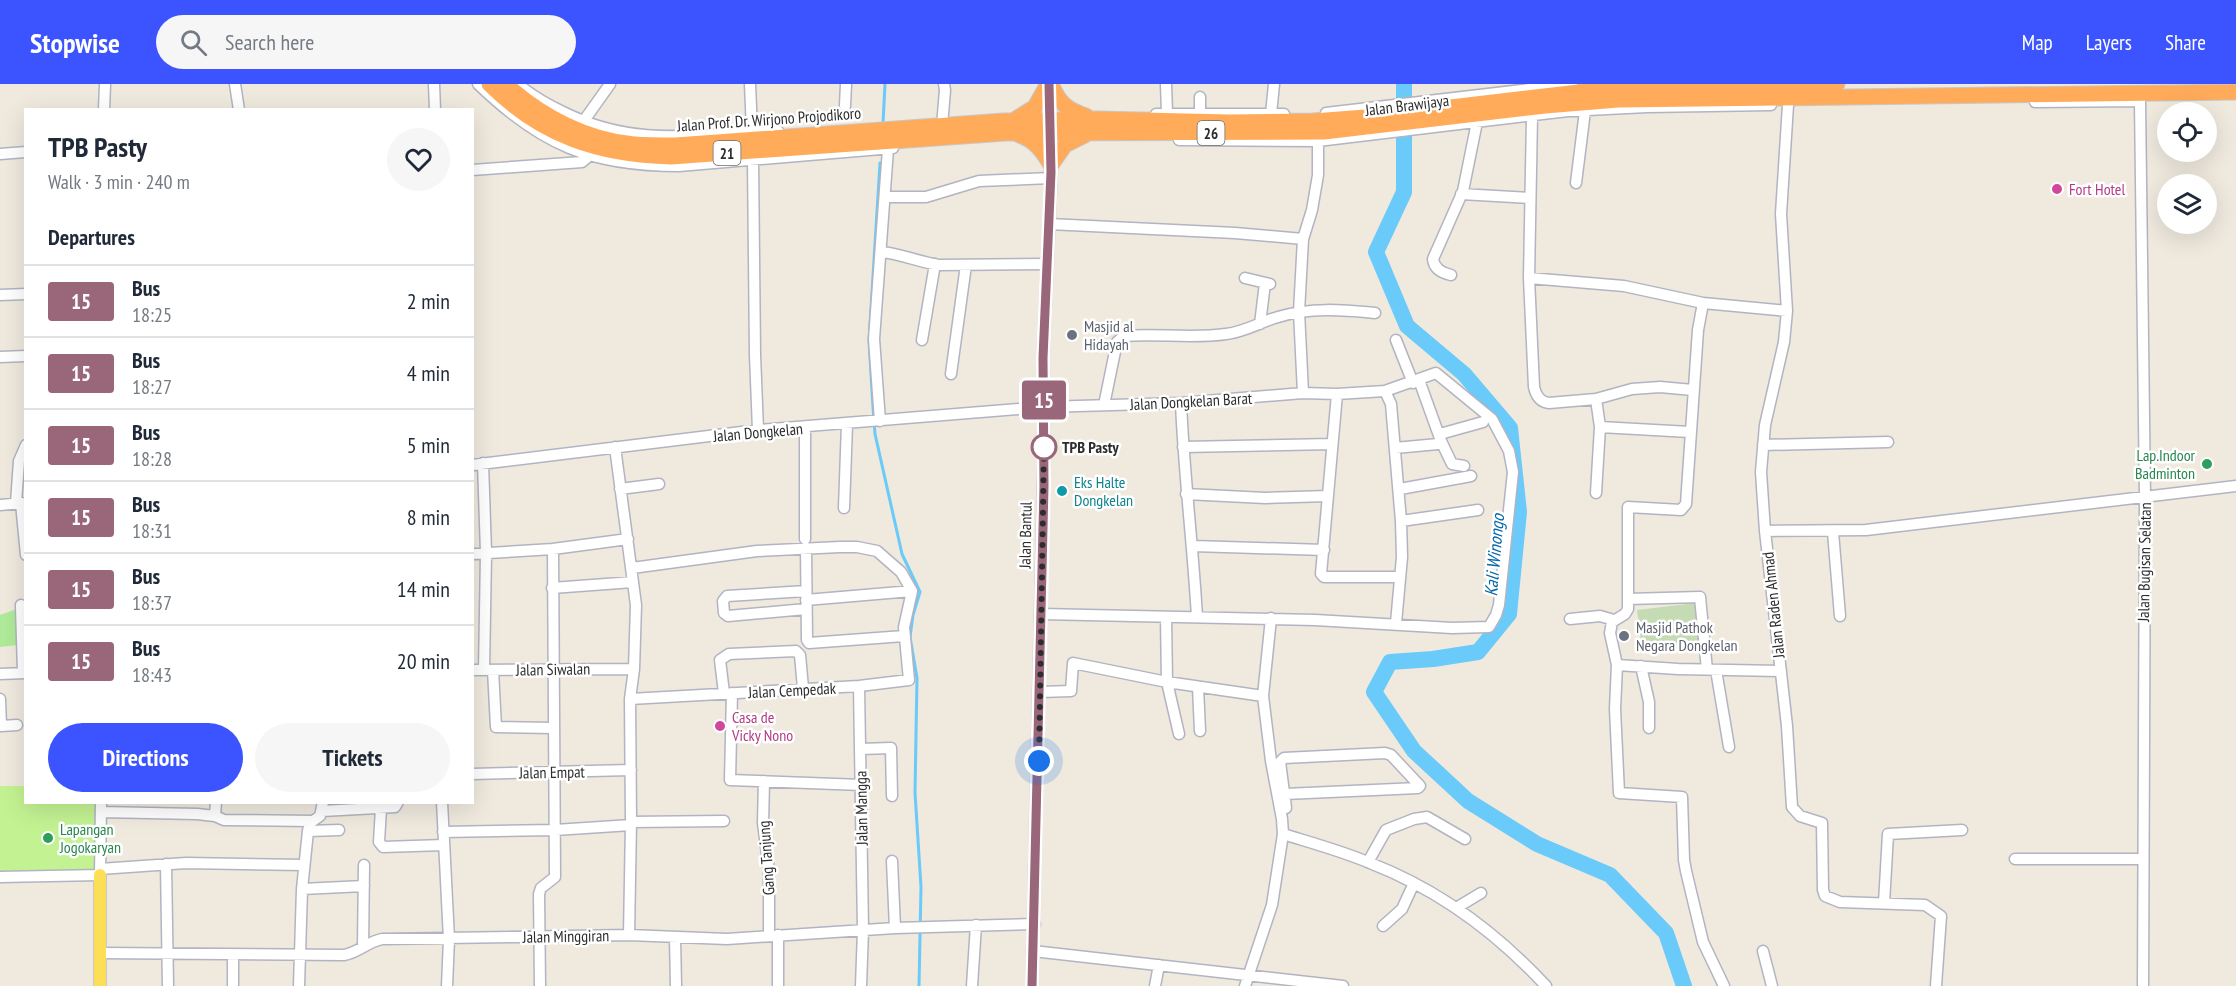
<!DOCTYPE html>
<html lang="en">
<head>
<meta charset="utf-8">
<style>
  body { margin:0; font-family:"PT Sans Narrow",sans-serif; background:#f6f6f7; color:#1f2937; height:100vh; display:flex; flex-direction:column; font-size:22px; white-space:nowrap }
  * { box-sizing:border-box; margin:0 }
  p { font-size:20px; color:#747a83 }
  .icon { flex:none; width:33px; height:33px; fill:none; stroke:currentColor; stroke-width:2; stroke-linecap:round; stroke-linejoin:round }
  .map { position:relative; flex:1; overflow:hidden }
  .details { position:absolute; left:24px; top:24px; width:450px; height:696px; display:flex; flex-direction:column; background:#fff; border-radius:0px; box-shadow:0 6px 24px #0002 }
  .details>* { flex:none }
  .badge { padding:0 12px; border-radius:4px; font-size:21px; line-height:39px }
  .controls { position:absolute; left:2157px; top:18px; display:grid; gap:12px }
  .controls a { display:grid; place-items:center; width:60px; height:60px; border-radius:50%; background:#fff; box-shadow:0 6px 24px #0002; font-size:30px }
  .you { position:absolute; width:30px; height:30px; margin:-15px; border:4px solid #fff; border-radius:50%; background:#1a73e8; box-shadow:0 0 0 9px #1a73e833 }
  .map>.badge { position:absolute; translate:-50% -50%; box-shadow:0 0 0 3px #fff }
  h2 { padding:0 24px; font-size:22px; line-height:54px }
  .round { display:grid; place-items:center; flex:none; width:63px; height:63px; border-radius:32px; background:#f6f6f7 }
  .head { display:flex; align-items:center; justify-content:space-between; height:102px; padding:0 24px }
  h1 { font-size:28px; font-weight:700; line-height:45px }
  .action { display:flex; gap:12px; margin-top:auto; padding:12px 24px }
  .action a { flex:1; height:69px; border-radius:36px; background:#3c54ff; color:#fff; font-size:24px; font-weight:700; line-height:69px; text-align:center }
  .action a+a { background:#f6f6f7; color:#1f2937 }
  ul { padding:0; list-style:none }
  li { display:flex; align-items:center; gap:18px; height:72px; padding:0 24px; border-top:2px solid #e0e1e3 }
  li div { flex:1 }
  li b { display:block; font-size:22px }
  li em { font-style:normal }
  li .badge { min-width:66px; font-weight:700; text-align:center }
  header { display:flex; align-items:center; gap:36px; box-sizing:border-box; height:84px; padding:0 30px; background:#3c54ff; color:#fff }
  header strong { font-size:28px }
  nav { display:flex; gap:33px; margin-inline-start:auto; font-size:21px }
  .search { width:420px; height:54px; background:#f6f6f7; display:flex; align-items:center; gap:15px; box-sizing:border-box; padding:0 21px; border-radius:33px; color:#747a83; font-size:22px }
  .map>svg:first-child { display:block }
  .green { fill:#aeea97 }
  .cemetery { fill:#c5dbb4 }
  .pitch { fill:#c3f292 }
  .lines { fill:none; stroke-linecap:round; stroke-linejoin:round }
  .stream { stroke:#6acaf9; stroke-width:3 }
  .river { stroke:#6acaf9; stroke-width:16 }
  .minor-casing { stroke:#b2b4c1; stroke-width:13 }
  .major-casing { stroke:#c8c8c8; stroke-width:14 }
  .highway-casing { stroke:#c8c8c8; stroke-width:17 }
  .minor { stroke:#fff; stroke-width:10 }
  .major { stroke:#fcdf56; stroke-width:12 }
  .highway { stroke:#ffab5a; stroke-width:15 }
  .line-casing { stroke:#fff; stroke-width:14 }
  .line { stroke:#99667a; stroke-width:9 }
  .walk { stroke:#2d2d2d; stroke-width:6; stroke-dasharray:0 10.8 }
  .hotel-dot { fill:#d1479c; stroke:#fff; stroke-width:2 }
  .worship-dot { fill:#6b7280; stroke:#fff; stroke-width:2 }
  .stop-dot { fill:#fff; stroke:#99667a; stroke-width:3 }
  .leisure-dot { fill:#2e9e5b; stroke:#fff; stroke-width:2 }
  .culture-dot { fill:#0f9aa8; stroke:#fff; stroke-width:2 }
  .labels { text-anchor:middle; dominant-baseline:central; stroke-width:5; stroke-linejoin:round; paint-order:stroke }
  .shield { fill:#fff; stroke:#6c6c6c; stroke-width:1.5 }
  .shield-label { font-size:15px; font-weight:bold; fill:#2d2d2d }
  .street-label { font-size:16px; fill:#2d2d2d; stroke:#fff }
  .hotel-label { font-size:16px; fill:#b23c85; stroke:#fff; text-anchor:start }
  .worship-label { font-size:16px; fill:#5b616d; stroke:#fff; text-anchor:start }
  .stop-label { font-size:16px; font-weight:bold; fill:#2d2d2d; stroke:#fff; text-anchor:start }
  .leisure-label { font-size:16px; fill:#27864d; stroke:#fff; text-anchor:end }
  .culture-label { font-size:16px; fill:#0d838f; stroke:#fff; text-anchor:start }
  .water-label { font-size:18px; font-style:italic; fill:#0267ab; stroke:#fff }
</style>
</head>
<body>
<header>
<strong>Stopwise</strong>
<div class="search"><svg class="icon" aria-label="search" viewBox="0 0 24 24"><circle cx="10" cy="10" r="6"/><path d="M15 15l6 6"/></svg>Search here</div>
<nav><a>Map</a><a>Layers</a><a>Share</a></nav>
</header>
<div class="map">
<svg width="2236" height="902" viewBox="0 0 2236 902">
  <rect width="100%" height="100%" fill="#efe9de"/>
  <path class="green" d="M25 522 24 554H16L17 561 0 563V531Z"/>
  <path class="cemetery" d="M1696 519 1701 559 1642 567 1637 526Z"/>
  <path class="pitch" d="M0 702H25L26 718 97 719V789H0Z"/>
  <g class="lines">
    <path class="stream" d="M883 39 885 0
      M880 79 869 257 873 323 875 350 902 470 920 508 913 531 910 553 917 594 915 709 921 803 919 902"/>
    <path class="river" d="M1404 0V108L1376 168 1407 242 1464 290 1510 344 1519 428 1509 530 1478 568 1433 575 1390 578 1374 608 1414 667 1468 717 1537 760 1610 791 1666 849 1684 902"/>
    <g class="minor-casing">
      <path id="minor" d="M235 0 239 26
        M434 0 435 26
        M478 0C541 61 591 82 679 82L893 64
        M518 0C533 13 548 21 565 29 639 65 700 49 778 47
        M750 0 752 47
        M1166 0 1167 29
        M2035 18 2140 17 2145 414 2143 902
        M1788 21 1781 130 1787 227 1784 258 1765 341 1761 388 1765 447 1787 642 1792 723 1800 732 1822 739 1823 806 1825 812 1840 818 1925 821 1941 832 1936 902
        M845 22 846 0
        M104 26 105 0
        M1326 29 1572 0
        M1156 30H1284
        M1200 30V13
        M1271 30 1274 0
        M1532 32 1529 194 1534 303C1536 312 1540 318 1549 319L1596 315 1632 305 1660 303 1693 306
        M583 38 610 0
        M942 42 945 6 944 0
        M1179 56 1318 57 1568 27 1647 23 1771 21
        M0 70 26 68
        M753 76 755 271 758 346
        M472 86 582 78 589 72
        M1576 99 1585 27
        M1461 110 1530 114
        M885 113H926L979 97 1051 94
        M1049 140 1235 149 1303 155
        M882 168C901 170 919 178 939 181L1047 180
        M1451 191C1442 189 1434 185 1433 175L1463 107 1477 38
        M1245 194 1270 200
        M1529 194 1624 202 1703 219 1787 227
        M0 211 26 210
        M1703 219 1698 246 1686 420 1681 426 1628 423V525L1625 530 1612 538 1610 549 1617 581 1615 625 1619 709 1682 713 1684 776 1686 787 1703 858 1724 902
        M1260 240 1265 199
        M922 256 935 180
        M1396 256 1413 299
        M0 273 26 272
        M951 290 966 181
        M1303 309 1299 228 1303 155 1312 126 1318 91V57
        M1337 310 1321 490 1324 493H1400
        M1181 319C1184 391 1193 462 1197 533
        M1104 321 1117 258 1124 252C1157 249 1192 255 1226 250 1245 248 1260 238 1278 233 1310 223 1343 226 1375 229
        M880 337 874 255 888 65
        M1600 343 1690 348
        M1440 350 1483 338
        M1441 357 1452 380 1464 382
        M1763 361 1888 358
        M615 363 636 521 634 585 630 615 631 738 629 851
        M1183 363 1332 360
        M1395 364 1438 360 1441 357 1419 296
        M483 379 486 469 484 586
        M472 381 758 346 1044 323 1181 319 1303 309 1337 310 1385 307 1391 320 1401 437 1402 473 1396 539
        M620 405 659 400
        M1400 405 1471 392
        M1596 409 1600 343 1596 315
        M1186 410 1265 414 1328 412
        M16 419 19 377 26 361
        M21 419 26 471
        M0 421 22 419
        M844 424 847 340
        M1401 437 1478 426
        M1765 447 1866 446 2236 402
        M1833 448 1840 532
        M805 455V344
        M1193 462 1324 466
        M806 464 807 556 809 559 904 552
        M472 470 553 465 628 455
        M552 504 633 498
        M806 507 727 512 723 517 724 529 728 532 806 525
        M1628 515 1700 513 1707 586
        M806 516 912 507
        M21 521 23 589
        M1041 530 1315 536 1452 544 1489 543 1496 531 1499 521 1513 388 1509 367 1492 335 1436 289 1385 307
        M1166 533 1167 598 1179 650
        M1570 535 1600 532 1614 536
        M1617 581 1678 585 1781 587
        M1641 582 1649 618V644
        M472 586 634 585
        M493 586 496 643 553 644
        M1716 586 1729 663
        M0 590 26 589
        M859 602 863 846 861 902
        M1198 603 1200 647
        M1040 608 1071 607 1073 579 1167 598 1263 612
        M724 609 720 576 729 570 796 567 800 571 803 604
        M732 609 730 696 862 701
        M0 615 1 642 17 641
        M630 615 859 602 909 596 904 543 912 507 901 488 877 467 857 463H840L757 467 632 484
        M860 665 891 664 892 712
        M472 690 631 686
        M764 697 763 739 769 786V852
        M1285 710 1418 704 1420 702 1391 671 1385 669 1284 674 1280 678 1286 724
        M442 718 449 855 447 902
        M381 724 379 758 383 763 444 761
        M322 727 395 723 398 718
        M101 728 197 730 215 732 224 736 313 737
        M215 732 216 718
        M631 738 724 737
        M308 747 339 746
        M443 748 555 746 631 741
        M1283 750C1312 759 1342 767 1370 779 1437 805 1497 849 1546 902
        M2015 775H2143
        M892 777 895 844
        M1368 778 1386 746 1414 735 1427 733 1465 755
        M166 780 168 902
        M100 785 186 779 304 781
        M0 793 100 791 101 718
        M302 805 364 802
        M1884 819 1888 750 1962 746
        M1456 824 1481 809
        M1383 842 1402 825 1414 799
        M675 853 676 902
        M363 863 364 781
        M1033 867 1343 902
        M1763 867 1772 902
        M100 869 344 871C358 869 367 858 382 855L629 851 727 855 895 844 1035 840
        M233 871V902
        M299 902 302 805 308 747 310 739 320 732 323 718
        M540 902 539 810 541 804 555 793 553 465
        M778 902V851
        M972 902 976 841
        M1155 902 1159 881
        M1245 902 1272 821 1283 750 1282 735 1271 677 1263 612 1271 534"/>
    </g>
    <g class="major-casing">
      <path id="major" d="M1049 0 1050 36
        M100 791V902
        M1032 902 1044 379 1043 274 1051 94 1050 48"/>
    </g>
    <g class="highway-casing">
      <path id="highway" d="M489 0C541 52 598 71 671 73L1005 49 1324 48 1545 22 1618 16 2236 8
        M506 0C541 32 587 56 634 60 648 61 662 61 676 61L1004 37 1097 35 1230 38 1313 37 1366 33 1604 5 1652 2 1837 0
        M1051 0C1059 19 1067 26 1086 32
        M1016 35 1035 23 1048 0
        M1017 50C1035 56 1042 66 1051 81
        M1051 81 1065 61 1087 50"/>
    </g>
    <use href="#minor" class="minor"/>
    <use href="#major" class="major"/>
    <use href="#highway" class="highway"/>
  </g>
  <g class="lines">
    <g class="line-casing">
      <path id="line" d="M1032 902 1044 402 1043 274 1051 88 1049 0"/>
    </g>
    <use href="#line" class="line"/>
    <path class="walk" d="M1039 677 1044 360V363"/>
  </g>
  <g class="hotel-dot">
    <circle cx="2057" cy="105" r="6"/>
    <circle cx="720" cy="642" r="6"/>
  </g>
  <g class="worship-dot">
    <circle cx="1072" cy="251" r="6"/>
    <circle cx="1624" cy="552" r="6"/>
  </g>
  <circle class="stop-dot" cx="1044" cy="363" r="12"/>
  <g class="leisure-dot">
    <circle cx="2207" cy="380" r="6"/>
    <circle cx="48" cy="754" r="6"/>
  </g>
  <circle class="culture-dot" cx="1062" cy="407" r="6"/>
  <g class="labels">
    <g class="shield">
      <rect x="1197.5" y="37" width="27" height="24" rx="4.5"/>
      <rect x="713.5" y="57" width="27" height="24" rx="4.5"/>
    </g>
    <g class="shield-label">
      <text x="1211" y="49">26</text>
      <text x="727" y="69">21</text>
    </g>
    <g class="street-label">
      <text transform="translate(1407 21) rotate(-7)">Jalan Brawijaya</text>
      <text transform="translate(769 35) rotate(-4)">Jalan Prof. Dr. Wirjono Projodikoro</text>
      <text transform="translate(1191 317) rotate(-3)">Jalan Dongkelan Barat</text>
      <text transform="translate(758 348) rotate(-5)">Jalan Dongkelan</text>
      <text transform="translate(1025 451) rotate(-89)">Jalan Bantul</text>
      <text transform="translate(2144 478) rotate(-89)">Jalan Bugisan Selatan</text>
      <text transform="translate(1773 521) rotate(-96)">Jalan Raden Ahmad</text>
      <text transform="translate(553 585) rotate(-1)">Jalan Siwalan</text>
      <text transform="translate(792 606) rotate(-3)">Jalan Cempedak</text>
      <text transform="translate(552 688) rotate(-1)">Jalan Empat</text>
      <text transform="translate(861 724) rotate(-91)">Jalan Mangga</text>
      <text transform="translate(766 774) rotate(-94)">Gang Tanjung</text>
      <text transform="translate(566 852) rotate(-1)">Jalan Minggiran</text>
    </g>
    <g class="hotel-label">
      <text x="2069" y="105">Fort Hotel</text>
      <text x="732" y="633">Casa de<tspan x="732" dy="18">Vicky Nono</tspan></text>
    </g>
    <g class="worship-label">
      <text x="1084" y="242">Masjid al<tspan x="1084" dy="18">Hidayah</tspan></text>
      <text x="1636" y="543">Masjid Pathok<tspan x="1636" dy="18">Negara Dongkelan</tspan></text>
    </g>
    <g class="stop-label">
      <text x="1062" y="363">TPB Pasty</text>
    </g>
    <g class="leisure-label">
      <text x="2195" y="371">Lap.Indoor<tspan x="2195" dy="18">Badminton</tspan></text>
      <text x="60" y="745" text-anchor="start">Lapangan<tspan x="60" dy="18">Jogokaryan</tspan></text>
    </g>
    <g class="culture-label">
      <text x="1074" y="398">Eks Halte<tspan x="1074" dy="18">Dongkelan</tspan></text>
    </g>
    <g class="water-label">
      <text transform="translate(1494 471) rotate(-85)">Kali Winongo</text>
    </g>
  </g>
</svg>
<div class="controls">
<a><svg class="icon" aria-label="locate" viewBox="0 0 24 24"><circle cx="12" cy="12" r="6"/><path d="M12 2v4M12 18v4M2 12h4M18 12h4"/></svg></a>
<a><svg class="icon" aria-label="layers" viewBox="0 0 24 24"><path d="M12 4l9 5-9 5-9-5zM3 14l9 5 9-5"/></svg></a>
</div>
<div class="you" style="left:1039px;top:677px"></div>
<b class="badge" style="left:1044px;top:316px;background:#99667a;color:#fff">15</b>
<section class="details">
<div class="head"><div><h1>TPB Pasty</h1><p>Walk · 3 min · 240 m</p></div><a class="round"><svg class="icon" aria-label="heart" viewBox="0 0 24 24"><path d="M12 20l-8-8c-3-5 5-10 8-4 3-6 11-1 8 4z"/></svg></a></div>
<h2>Departures</h2>
<ul>
<li><span class="badge" style="background:#99667a;color:#fff">15</span><div><b>Bus</b><p>18:25</p></div><em>2 min</em></li>
<li><span class="badge" style="background:#99667a;color:#fff">15</span><div><b>Bus</b><p>18:27</p></div><em>4 min</em></li>
<li><span class="badge" style="background:#99667a;color:#fff">15</span><div><b>Bus</b><p>18:28</p></div><em>5 min</em></li>
<li><span class="badge" style="background:#99667a;color:#fff">15</span><div><b>Bus</b><p>18:31</p></div><em>8 min</em></li>
<li><span class="badge" style="background:#99667a;color:#fff">15</span><div><b>Bus</b><p>18:37</p></div><em>14 min</em></li>
<li><span class="badge" style="background:#99667a;color:#fff">15</span><div><b>Bus</b><p>18:43</p></div><em>20 min</em></li>
</ul>
<div class="action"><a>Directions</a><a>Tickets</a></div>
</section>
</div>
</body>
</html>
